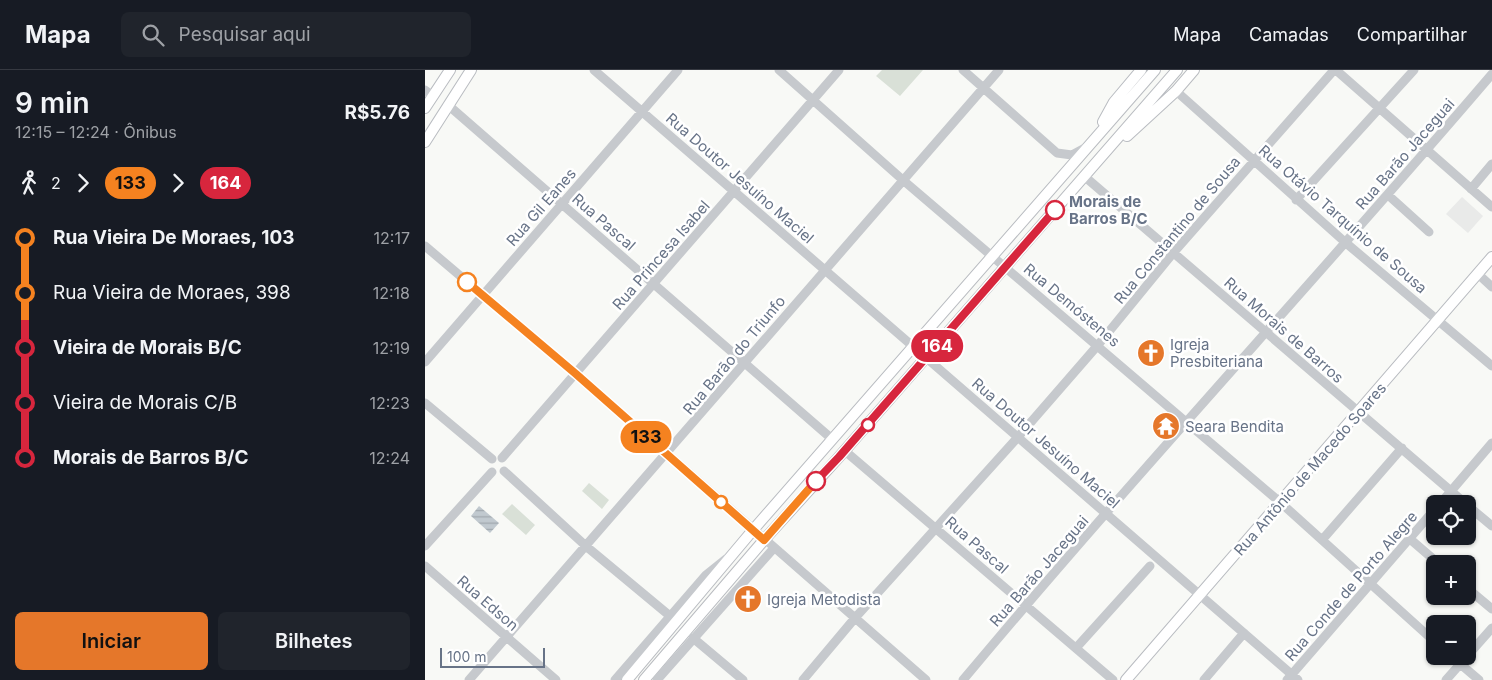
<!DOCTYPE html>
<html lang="pt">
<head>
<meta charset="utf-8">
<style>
  body { margin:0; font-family:Inter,sans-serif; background:#20242c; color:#f1f3f6; height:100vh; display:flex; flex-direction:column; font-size:19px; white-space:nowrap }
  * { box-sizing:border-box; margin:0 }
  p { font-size:16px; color:#9ea1a6 }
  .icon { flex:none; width:28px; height:28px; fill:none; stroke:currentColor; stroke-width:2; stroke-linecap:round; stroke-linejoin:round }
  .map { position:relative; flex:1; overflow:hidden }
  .drawer { display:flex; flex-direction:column; background:#171b24; width:425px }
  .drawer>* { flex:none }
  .badge { padding:0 10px; border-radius:16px; font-size:18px; line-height:32px }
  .tools { position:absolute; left:1001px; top:425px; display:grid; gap:10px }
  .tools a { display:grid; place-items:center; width:50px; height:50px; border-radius:8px; background:#171b24; box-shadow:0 1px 4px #0004; font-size:25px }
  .scale { position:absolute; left:15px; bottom:12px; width:105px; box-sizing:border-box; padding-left:5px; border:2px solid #677387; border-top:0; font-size:14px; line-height:18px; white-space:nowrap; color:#677387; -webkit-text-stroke:4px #fff; paint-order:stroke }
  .map>.badge { position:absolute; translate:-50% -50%; box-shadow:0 0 0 2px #fff }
  .legs { display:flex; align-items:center; gap:8px; height:55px; padding:0 15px; font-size:16px }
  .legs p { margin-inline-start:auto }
  .head { display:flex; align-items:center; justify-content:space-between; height:85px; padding:0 15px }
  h1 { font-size:28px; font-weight:600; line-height:38px }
  .action { display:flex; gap:10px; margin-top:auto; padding:10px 15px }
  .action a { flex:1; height:58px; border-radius:8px; background:#e5772a; color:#111; font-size:20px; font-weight:600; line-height:58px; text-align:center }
  .action a+a { background:#20242c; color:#f1f3f6 }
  ul { padding:0 15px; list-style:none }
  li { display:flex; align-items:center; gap:18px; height:55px; font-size:19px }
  li i { display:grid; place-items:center; width:8px; height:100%; margin:0 6px; background:currentColor }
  li i::after { content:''; width:12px; height:12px; margin:-6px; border:4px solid; border-radius:50%; background:#171b24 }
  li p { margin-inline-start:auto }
  li:first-child i { background:linear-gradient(#0000 50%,currentColor 0) }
  li:last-child i { background:linear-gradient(currentColor 50%,#0000 0) }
  header { display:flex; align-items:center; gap:30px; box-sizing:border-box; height:70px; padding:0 25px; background:#171b24; border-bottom:1px solid #363941 }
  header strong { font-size:24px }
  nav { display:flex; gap:28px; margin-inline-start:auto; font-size:18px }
  .search { width:350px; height:45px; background:#20242c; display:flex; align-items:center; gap:12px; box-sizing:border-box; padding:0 18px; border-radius:8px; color:#9ea1a6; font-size:19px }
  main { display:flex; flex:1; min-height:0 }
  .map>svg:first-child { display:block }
  .built { fill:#e9eae9 }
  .park { fill:#d9e0d7 }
  .water { fill:url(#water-rules) }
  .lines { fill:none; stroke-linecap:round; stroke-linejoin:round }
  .major-casing { stroke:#b9bcc1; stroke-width:12 }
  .minor { stroke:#c6c9cd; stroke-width:9 }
  .major { stroke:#fff; stroke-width:10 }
  .line-1-casing { stroke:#fff; stroke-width:11 }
  .line-2-casing { stroke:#fff; stroke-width:11 }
  .line-1 { stroke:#f58220; stroke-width:8 }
  .line-2 { stroke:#d7263d; stroke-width:8 }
  .stop-2-dot { fill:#fff; stroke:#d7263d; stroke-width:2.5 }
  .stop-1-dot { fill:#fff; stroke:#f58220; stroke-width:2.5 }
  .labels { text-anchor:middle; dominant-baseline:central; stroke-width:5; stroke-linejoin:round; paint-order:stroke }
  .street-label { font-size:15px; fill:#677387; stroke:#fff }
  .stop-label { font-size:15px; font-weight:bold; fill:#677387; stroke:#fff; text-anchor:start }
  .poi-label { font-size:15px; fill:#677387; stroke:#fff; text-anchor:start }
</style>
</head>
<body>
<header>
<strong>Mapa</strong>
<div class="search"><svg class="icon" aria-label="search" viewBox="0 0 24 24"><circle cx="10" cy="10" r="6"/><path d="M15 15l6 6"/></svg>Pesquisar aqui</div>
<nav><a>Mapa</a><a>Camadas</a><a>Compartilhar</a></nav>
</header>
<main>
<section class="drawer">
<div class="head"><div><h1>9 min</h1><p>12:15 – 12:24 · Ônibus</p></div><b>R$5.76</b></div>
<div class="legs"><svg class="icon" aria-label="walk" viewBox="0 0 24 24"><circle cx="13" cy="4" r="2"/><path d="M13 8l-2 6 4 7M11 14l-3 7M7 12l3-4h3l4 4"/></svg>2<svg class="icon" aria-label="forward" viewBox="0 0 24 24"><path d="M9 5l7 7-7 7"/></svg><b class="badge" style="background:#f58220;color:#111">133</b><svg class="icon" aria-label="forward" viewBox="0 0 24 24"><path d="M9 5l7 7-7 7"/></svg><b class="badge" style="background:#d7263d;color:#fff">164</b></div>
<ul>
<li><i style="color:#f58220"></i><b>Rua Vieira De Moraes, 103</b><p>12:17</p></li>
<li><i style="color:#f58220"></i><span>Rua Vieira de Moraes, 398</span><p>12:18</p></li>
<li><i style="color:#d7263d"></i><b>Vieira de Morais B/C</b><p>12:19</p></li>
<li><i style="color:#d7263d"></i><span>Vieira de Morais C/B</span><p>12:23</p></li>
<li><i style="color:#d7263d"></i><b>Morais de Barros B/C</b><p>12:24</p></li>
</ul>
<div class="action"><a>Iniciar</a><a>Bilhetes</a></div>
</section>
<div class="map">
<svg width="1067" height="610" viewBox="0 0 1067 610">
  <defs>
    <pattern id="water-rules" width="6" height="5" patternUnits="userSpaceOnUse" patternTransform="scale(1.25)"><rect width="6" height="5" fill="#c1c9cf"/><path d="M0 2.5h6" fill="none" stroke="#a1a8ae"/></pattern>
  </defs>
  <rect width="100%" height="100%" fill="#f8f9f6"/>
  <path class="built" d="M1037 127 1058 146 1043 163 1021 144Z"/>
  <path class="park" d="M457 0H498L475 26 451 6Z
    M164 413 184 430 177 439 157 421Z
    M87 434 110 455 101 465 77 444Z"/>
  <path class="water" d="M54 436 74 453 65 463 46 446Z"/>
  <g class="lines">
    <g class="major-casing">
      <path id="major" d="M0 38 25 0
        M678 52 689 32 716 0
        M702 66 751 21 769 0
        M0 72 46 0
        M202 610 328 460 730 0
        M219 610 339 470 414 387 752 0
        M701 610 1067 187"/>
    </g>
    <path class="minor" d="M169 0 873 610
      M354 0 479 111 856 433 1010 572
      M538 0 632 83 647 85 660 78
      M911 0 1067 137
      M0 20 8 26
      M751 21 921 173 1067 296
      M23 35 407 369
      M659 106 1041 434
      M1046 119 1067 94
      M963 125 1004 162
      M871 130 989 0
      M0 176 151 304 501 610
      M1053 204 1067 217
      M0 292 253 0
      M0 333 67 389
      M420 381 688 610
      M77 388 414 0
      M79 401 162 477 245 546
      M1015 434 1067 373
      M1042 435 1067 456
      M985 469 1014 494
      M897 470 977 378
      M0 476 67 402
      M0 496 131 610
      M1042 518 1067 539
      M268 568 318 610
      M651 578 725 496
      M1026 586 1054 610
      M44 610 574 0
      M190 610 281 505 301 489
      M232 610 349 478
      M378 610 430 548 593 367 673 275 749 182 909 0
      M538 610C710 404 893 208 1067 4
      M779 610 819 563
      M862 610 1010 439
      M1021 610 1067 558"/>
    <use href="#major" class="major"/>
  </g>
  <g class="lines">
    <g class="line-1-casing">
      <path id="line-1" d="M42 212 151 304 339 470 391 411"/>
    </g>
    <g class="line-2-casing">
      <path id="line-2" d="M391 411 414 387 630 140"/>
    </g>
    <use href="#line-1" class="line-1"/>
    <use href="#line-2" class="line-2"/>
  </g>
  <defs>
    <g id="church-disc" transform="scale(1.4375)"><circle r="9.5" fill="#e5772a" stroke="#fff"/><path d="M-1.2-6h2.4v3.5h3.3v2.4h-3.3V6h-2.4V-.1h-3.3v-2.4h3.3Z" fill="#fff"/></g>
    <g id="temple-disc" transform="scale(1.4375)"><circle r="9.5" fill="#e5772a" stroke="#fff"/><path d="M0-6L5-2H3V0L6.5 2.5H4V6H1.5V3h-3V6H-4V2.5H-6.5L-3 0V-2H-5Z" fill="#fff"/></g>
  </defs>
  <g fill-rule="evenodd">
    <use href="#church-disc" x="726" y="283"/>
    <use href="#temple-disc" x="741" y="356"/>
    <use href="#church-disc" x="323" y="529"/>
  </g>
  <g class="stop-2-dot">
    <circle cx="630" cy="140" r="9"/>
    <circle cx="443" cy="355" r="6"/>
    <circle cx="391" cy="411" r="9"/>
  </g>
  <g class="stop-1-dot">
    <circle cx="42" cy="212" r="9"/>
    <circle cx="296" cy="432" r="6"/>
  </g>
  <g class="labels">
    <g class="street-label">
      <text transform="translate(980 84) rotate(-49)">Rua Barão Jaceguai</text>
      <text transform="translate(315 108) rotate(41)">Rua Doutor Jesuíno Maciel</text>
      <text transform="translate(116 137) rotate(-49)">Rua Gil Eanes</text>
      <text transform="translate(918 149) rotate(41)">Rua Otávio Tarquínio de Sousa</text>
      <text transform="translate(179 152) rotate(41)">Rua Pascal</text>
      <text transform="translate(752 160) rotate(-50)">Rua Constantino de Sousa</text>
      <text transform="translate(236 185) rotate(-49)">Rua Princesa Isabel</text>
      <text transform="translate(647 235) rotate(40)">Rua Demóstenes</text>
      <text transform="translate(859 260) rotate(41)">Rua Morais de Barros</text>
      <text transform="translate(309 285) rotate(-50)">Rua Barão do Triunfo</text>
      <text transform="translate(621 373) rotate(41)">Rua Doutor Jesuíno Maciel</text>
      <text transform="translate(885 399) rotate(-49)">Rua Antônio de Macedo Soares</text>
      <text transform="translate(552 475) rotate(41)">Rua Pascal</text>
      <text transform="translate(614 501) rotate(-49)">Rua Barão Jaceguai</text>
      <text transform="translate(926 516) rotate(-49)">Rua Conde de Porto Alegre</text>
      <text transform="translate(63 533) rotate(41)">Rua Edson</text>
    </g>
    <g class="stop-label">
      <text x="644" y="131">Morais de<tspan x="644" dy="17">Barros B/C</tspan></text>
    </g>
    <g class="poi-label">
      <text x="745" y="274">Igreja<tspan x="745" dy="17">Presbiteriana</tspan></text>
      <text x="760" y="356">Seara Bendita</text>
      <text x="342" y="529">Igreja Metodista</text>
    </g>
  </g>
</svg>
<div class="tools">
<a><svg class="icon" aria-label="locate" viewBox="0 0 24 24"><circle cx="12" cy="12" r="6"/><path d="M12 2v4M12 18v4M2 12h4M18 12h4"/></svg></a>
<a>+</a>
<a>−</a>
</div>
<div class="scale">100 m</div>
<b class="badge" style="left:221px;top:367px;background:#f58220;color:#111">133</b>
<b class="badge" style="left:512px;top:276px;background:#d7263d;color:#fff">164</b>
</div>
</main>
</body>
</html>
